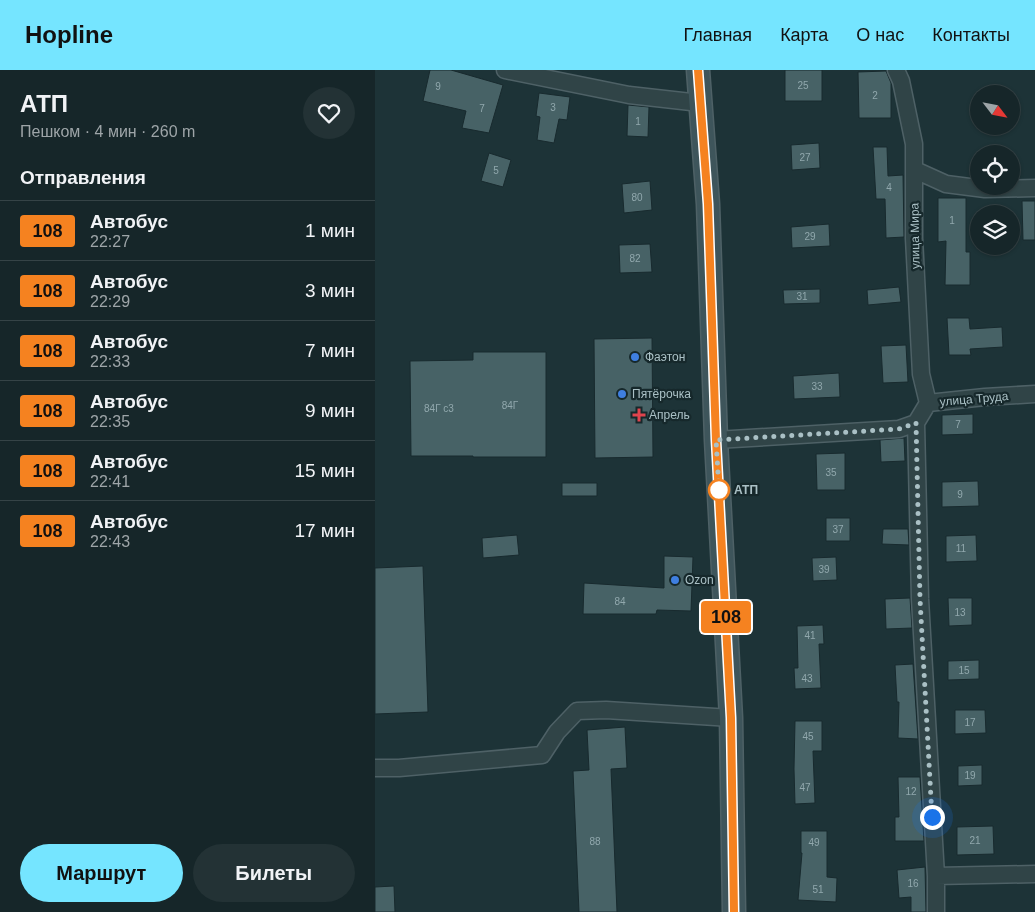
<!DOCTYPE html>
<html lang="ru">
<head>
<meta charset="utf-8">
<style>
  body { margin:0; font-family:Helvetica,sans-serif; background:#233235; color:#f1f3f6; height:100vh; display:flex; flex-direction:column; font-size:19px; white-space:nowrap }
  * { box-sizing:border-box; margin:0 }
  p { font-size:16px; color:#9ea5a8 }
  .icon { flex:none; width:28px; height:28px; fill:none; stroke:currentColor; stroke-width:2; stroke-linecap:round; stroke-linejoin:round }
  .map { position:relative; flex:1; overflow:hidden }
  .side { display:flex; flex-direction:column; background:#162629; width:375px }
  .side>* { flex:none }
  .badge { padding:0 10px; border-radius:4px; font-size:18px; line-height:32px }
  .needle { width:32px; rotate:122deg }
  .buttons { position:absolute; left:595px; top:15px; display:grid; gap:10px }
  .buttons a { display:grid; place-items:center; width:50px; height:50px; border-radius:50%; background:#162629; box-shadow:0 1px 4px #0004,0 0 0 1px #354346; font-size:25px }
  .you { position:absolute; width:25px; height:25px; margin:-12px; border:4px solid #fff; border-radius:50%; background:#1a73e8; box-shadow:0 0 0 8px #1a73e833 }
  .map>.badge { position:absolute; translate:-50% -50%; box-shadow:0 0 0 2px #fff }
  h2 { padding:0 20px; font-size:19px; line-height:45px }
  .round { display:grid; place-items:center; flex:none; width:52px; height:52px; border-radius:26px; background:#233235 }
  .head { display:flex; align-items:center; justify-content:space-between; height:85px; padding:0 20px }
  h1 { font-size:24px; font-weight:700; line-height:38px }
  .button { display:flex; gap:10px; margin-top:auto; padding:10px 20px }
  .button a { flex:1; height:58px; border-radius:30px; background:#75e5ff; color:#111; font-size:20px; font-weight:700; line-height:58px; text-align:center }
  .button a+a { background:#233235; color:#f1f3f6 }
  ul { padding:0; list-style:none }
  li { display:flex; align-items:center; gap:15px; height:60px; padding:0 20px; border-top:1px solid #354346 }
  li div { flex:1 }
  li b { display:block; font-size:19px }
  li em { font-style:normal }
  li .badge { min-width:55px; font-weight:700; text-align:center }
  header { display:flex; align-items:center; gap:30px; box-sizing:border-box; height:70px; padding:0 25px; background:#75e5ff; color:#111 }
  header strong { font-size:24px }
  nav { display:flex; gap:28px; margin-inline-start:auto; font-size:18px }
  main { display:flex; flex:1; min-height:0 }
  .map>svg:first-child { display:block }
  .building { fill:#476266; stroke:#182a2e }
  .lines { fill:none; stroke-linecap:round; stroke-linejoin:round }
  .street-casing { stroke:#4e6166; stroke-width:19 }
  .secondary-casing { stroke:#4e6166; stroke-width:25 }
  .street { stroke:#304447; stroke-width:16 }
  .secondary { stroke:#3e555b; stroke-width:22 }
  .line-casing { stroke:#fff; stroke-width:11 }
  .line { stroke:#f58220; stroke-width:8 }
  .walk { stroke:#aac0c5; stroke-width:5; stroke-dasharray:0 9 }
  .shop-dot { fill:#3f7fe0; stroke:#16282b; stroke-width:2 }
  .health-dot { fill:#e0444e; stroke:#16282b; stroke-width:2 }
  .stop-dot { fill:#fff; stroke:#f58220; stroke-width:2.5 }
  .labels { text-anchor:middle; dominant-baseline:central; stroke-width:4.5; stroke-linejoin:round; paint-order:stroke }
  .number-label { font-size:10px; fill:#91a8ad }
  .street-label { font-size:12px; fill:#aac0c5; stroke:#16282b }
  .poi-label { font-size:12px; fill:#aac0c5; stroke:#16282b; text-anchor:start }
  .stop-label { font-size:12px; font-weight:bold; fill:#aac0c5; stroke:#16282b; text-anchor:start }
</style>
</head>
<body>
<header>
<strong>Hopline</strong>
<nav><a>Главная</a><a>Карта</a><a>О нас</a><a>Контакты</a></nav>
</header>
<main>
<section class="side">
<div class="head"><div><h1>АТП</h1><p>Пешком · 4 мин · 260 m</p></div><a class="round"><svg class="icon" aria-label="heart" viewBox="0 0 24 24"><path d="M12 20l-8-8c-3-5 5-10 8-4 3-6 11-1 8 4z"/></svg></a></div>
<h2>Отправления</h2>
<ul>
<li><span class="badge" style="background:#f58220;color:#111">108</span><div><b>Автобус</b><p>22:27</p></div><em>1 мин</em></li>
<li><span class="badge" style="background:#f58220;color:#111">108</span><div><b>Автобус</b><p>22:29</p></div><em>3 мин</em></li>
<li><span class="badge" style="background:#f58220;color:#111">108</span><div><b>Автобус</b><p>22:33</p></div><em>7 мин</em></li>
<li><span class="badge" style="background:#f58220;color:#111">108</span><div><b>Автобус</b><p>22:35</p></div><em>9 мин</em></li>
<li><span class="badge" style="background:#f58220;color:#111">108</span><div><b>Автобус</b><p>22:41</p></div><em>15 мин</em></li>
<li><span class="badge" style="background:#f58220;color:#111">108</span><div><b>Автобус</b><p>22:43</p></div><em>17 мин</em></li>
</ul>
<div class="button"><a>Маршрут</a><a>Билеты</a></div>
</section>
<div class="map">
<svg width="660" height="842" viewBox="0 0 660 842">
  <rect width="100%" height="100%" fill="#1d3337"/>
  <path class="building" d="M55 0H76L128 15 114 63 87 58 91 41 48 31Z
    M410 0H447V31H410Z
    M511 1 516 13V48H484L483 2Z
    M164 23 195 27 192 50 184 49 179 73 162 70 165 47 161 46Z
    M253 35 274 37 273 67 252 66Z
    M444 73 445 98 417 100 416 75Z
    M498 77H512L513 106 528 105 529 167 511 168 510 129H501Z
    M114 83 136 90 128 117 106 111Z
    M275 111 277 140 249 143 247 114Z
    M563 128H591V182H595V215H570L571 171 563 172Z
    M647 131H660V170H648Z
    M454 154 455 176 417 178 416 157Z
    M275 174 277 202 245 203 244 175Z
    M524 217 526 232 493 235 492 220Z
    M445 219V233L409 234 408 220Z
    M572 248H594L595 259 627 257 628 277 595 279 596 285H574Z
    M277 268 278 387 220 388 219 269Z
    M531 275 533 312 508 313 506 276Z
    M98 282H171V387H98V386H36L35 291 98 290Z
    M464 303 465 327 419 329 418 306Z
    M598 344V364L567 365V345Z
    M529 368 530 391 506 392 505 370Z
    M470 383V420H442L441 384Z
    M603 411 604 436 567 437V412Z
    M187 413H222V426H187Z
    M451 448H475V471H451Z
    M508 459H533L534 475 507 474Z
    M142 465 144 485 108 488 107 468Z
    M601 465 602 491 571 492V466Z
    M289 486 318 487 316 541 282 540 281 544H208L209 513 289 518Z
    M461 487 462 510 438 511 437 488Z
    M48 496 53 642 0 644V498Z
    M535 528 537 558 511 559 510 529Z
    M573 528H597V555L574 556Z
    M448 555 449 574H444L446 618 420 619 419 598H423L422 556Z
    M604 590V609L573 610V591Z
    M538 594 543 669 523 668 524 632H522L520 595Z
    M580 640H610L611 663 580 664Z
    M420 651H447V681H438L440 733 420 734 419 699Z
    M250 657 252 698 236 699 242 842H204L198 701 214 700 212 660Z
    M607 695V715L583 716V696Z
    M523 707H545L549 771H520V747H524Z
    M618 756 619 784 582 785V757Z
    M426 761H452V807L462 808 461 832 423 830 427 783H426Z
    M550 797 551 842H536V827L524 828 522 800Z
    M19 816 20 842H0V817Z"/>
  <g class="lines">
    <g class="street-casing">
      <path id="street" d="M130 0 254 25 325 33
        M521 0 526 11 539 74V168L546 304 553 333
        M540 100 571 114 610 119 660 118
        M541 353 545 529 561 806V842
        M341 370 524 359 541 353 553 333 610 327 660 324
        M0 698H24L167 685 182 662 202 641 231 640 356 648
        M561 806 660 804"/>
    </g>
    <g class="secondary-casing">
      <path id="secondary" d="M323 0 333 134 341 370 356 648 359 842"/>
    </g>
    <use href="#street" class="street"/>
    <use href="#secondary" class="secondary"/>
  </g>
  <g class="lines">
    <g class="line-casing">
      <path id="line" d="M323 0 333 134 341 370 356 648 359 842"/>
    </g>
    <use href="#line" class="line"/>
    <path class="walk" d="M344 420 341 370 524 359 541 353 545 529 557 747"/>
  </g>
  <g class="shop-dot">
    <circle cx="260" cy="287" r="5"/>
    <circle cx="247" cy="324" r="5"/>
    <circle cx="300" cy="510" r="5"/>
  </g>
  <path class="health-dot" d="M261.5 337.5h5v5h5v5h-5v5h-5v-5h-5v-5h5z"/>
  <circle class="stop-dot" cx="344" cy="420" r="10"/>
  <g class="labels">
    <g class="number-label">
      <text x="428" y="15">25</text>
      <text x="63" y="16">9</text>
      <text x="500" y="25">2</text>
      <text x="178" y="37">3</text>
      <text x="107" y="38">7</text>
      <text x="263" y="51">1</text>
      <text x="430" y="87">27</text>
      <text x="121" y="100">5</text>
      <text x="514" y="117">4</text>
      <text x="262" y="127">80</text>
      <text x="577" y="150">1</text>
      <text x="435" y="166">29</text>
      <text x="260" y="188">82</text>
      <text x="427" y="226">31</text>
      <text x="442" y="316">33</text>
      <text x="135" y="335">84Г</text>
      <text x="64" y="338">84Г с3</text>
      <text x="583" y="354">7</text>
      <text x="456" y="402">35</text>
      <text x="585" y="424">9</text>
      <text x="463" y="459">37</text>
      <text x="586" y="478">11</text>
      <text x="449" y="499">39</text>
      <text x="245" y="531">84</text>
      <text x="585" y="542">13</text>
      <text x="435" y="565">41</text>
      <text x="589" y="600">15</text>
      <text x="432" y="608">43</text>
      <text x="595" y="652">17</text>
      <text x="433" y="666">45</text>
      <text x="595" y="705">19</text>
      <text x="430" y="717">47</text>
      <text x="536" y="721">12</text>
      <text x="600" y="770">21</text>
      <text x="220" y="771">88</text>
      <text x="439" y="772">49</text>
      <text x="538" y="813">16</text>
      <text x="443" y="819">51</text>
    </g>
    <g class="street-label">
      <text transform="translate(540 166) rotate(-91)">улица Мира</text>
      <text transform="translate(599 329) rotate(-5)">улица Труда</text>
    </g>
    <g class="poi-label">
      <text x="270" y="287">Фаэтон</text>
      <text x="257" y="324">Пятёрочка</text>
      <text x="274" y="345">Апрель</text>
      <text x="310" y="510">Ozon</text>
    </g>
    <g class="stop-label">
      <text x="359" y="420">АТП</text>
    </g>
  </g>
</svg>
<div class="buttons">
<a><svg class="needle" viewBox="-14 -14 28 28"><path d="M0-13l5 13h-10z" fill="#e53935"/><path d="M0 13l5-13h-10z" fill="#9ea5a8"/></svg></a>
<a><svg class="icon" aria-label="locate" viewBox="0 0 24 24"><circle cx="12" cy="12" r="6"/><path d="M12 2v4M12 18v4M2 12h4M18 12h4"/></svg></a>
<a><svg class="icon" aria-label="layers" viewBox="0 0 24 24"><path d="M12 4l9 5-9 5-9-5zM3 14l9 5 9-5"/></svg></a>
</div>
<div class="you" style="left:557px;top:747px"></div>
<b class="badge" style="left:351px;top:547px;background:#f58220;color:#111">108</b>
</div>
</main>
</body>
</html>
